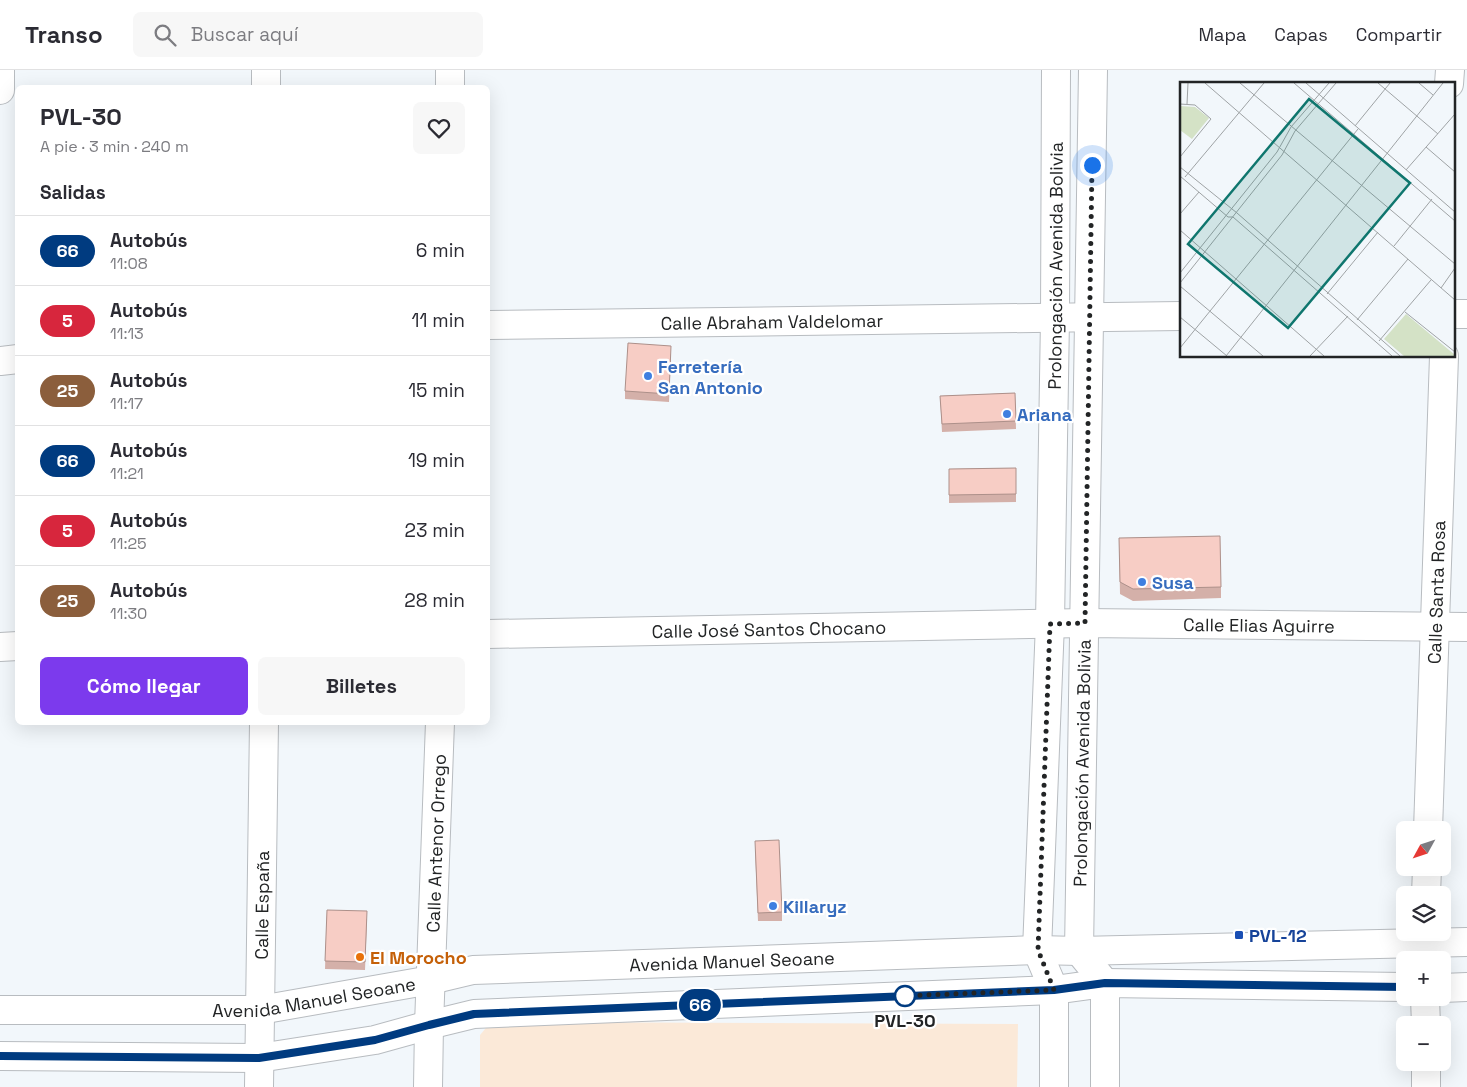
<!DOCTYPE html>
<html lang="es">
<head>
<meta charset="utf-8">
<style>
  body { margin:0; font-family:"Space Grotesk",sans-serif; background:#f7f7f7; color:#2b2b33; height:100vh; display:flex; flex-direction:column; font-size:19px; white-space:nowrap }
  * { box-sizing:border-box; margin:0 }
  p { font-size:16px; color:#7c7c81 }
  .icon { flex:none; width:28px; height:28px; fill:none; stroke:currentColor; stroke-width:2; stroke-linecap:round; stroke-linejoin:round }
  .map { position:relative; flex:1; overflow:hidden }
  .drawer { position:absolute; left:15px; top:15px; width:475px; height:640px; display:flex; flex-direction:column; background:#fff; border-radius:8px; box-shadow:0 5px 20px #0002 }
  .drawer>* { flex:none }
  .badge { padding:0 10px; border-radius:16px; font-size:18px; line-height:32px }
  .needle { width:32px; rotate:230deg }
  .tools { position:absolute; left:1396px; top:751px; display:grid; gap:10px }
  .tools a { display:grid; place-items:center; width:55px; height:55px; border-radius:8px; background:#fff; box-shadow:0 5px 20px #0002; font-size:25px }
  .you { position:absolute; width:25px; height:25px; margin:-12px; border:4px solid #fff; border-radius:50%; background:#1a73e8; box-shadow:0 0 0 8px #1a73e833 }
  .map>.badge { position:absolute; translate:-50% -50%; box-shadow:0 0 0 2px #fff }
  h2 { padding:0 25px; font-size:19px; line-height:45px }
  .round { display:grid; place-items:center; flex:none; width:52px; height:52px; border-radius:8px; background:#f7f7f7 }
  .headline { display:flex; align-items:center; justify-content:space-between; height:85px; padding:0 25px }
  h1 { font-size:24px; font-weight:800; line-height:38px }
  .action { display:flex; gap:10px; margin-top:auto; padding:10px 25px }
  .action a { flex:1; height:58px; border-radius:8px; background:#7c3aed; color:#fff; font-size:20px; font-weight:800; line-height:58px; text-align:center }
  .action a+a { background:#f7f7f7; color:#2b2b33 }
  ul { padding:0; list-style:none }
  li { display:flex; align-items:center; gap:15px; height:70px; padding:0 25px; border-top:1px solid #e1e1e2 }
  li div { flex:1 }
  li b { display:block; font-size:19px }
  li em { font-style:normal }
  li .badge { min-width:55px; font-weight:700; text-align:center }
  header { display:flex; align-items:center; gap:30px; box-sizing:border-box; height:70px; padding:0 25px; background:#fff; border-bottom:1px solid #e1e1e2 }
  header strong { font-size:24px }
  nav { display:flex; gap:28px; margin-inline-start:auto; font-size:18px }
  .search { width:350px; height:45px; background:#f7f7f7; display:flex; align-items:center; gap:12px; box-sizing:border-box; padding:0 18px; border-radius:8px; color:#7c7c81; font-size:19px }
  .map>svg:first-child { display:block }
  .education { fill:#fbe9d8 }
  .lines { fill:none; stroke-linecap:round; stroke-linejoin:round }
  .minor-casing { stroke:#b8bcc0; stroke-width:30 }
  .minor { stroke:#fff; stroke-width:28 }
  .wall { fill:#d4b0a9 }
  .building { fill:#f7cdc5; stroke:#ad908a }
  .line-casing { stroke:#fff; stroke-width:11 }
  .line { stroke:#003b80; stroke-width:8 }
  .walk { stroke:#222425; stroke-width:5; stroke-dasharray:0 9 }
  .shop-dot { fill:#3f7fe0; stroke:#fff; stroke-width:2 }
  .transit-dot { fill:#1a4fb4; stroke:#fff; stroke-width:2 }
  .food-dot { fill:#e8710a; stroke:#fff; stroke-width:2 }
  .stop-dot { fill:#fff; stroke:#003b80; stroke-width:2.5 }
  .labels { text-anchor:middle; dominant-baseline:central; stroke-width:4.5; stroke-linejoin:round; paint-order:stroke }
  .street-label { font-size:18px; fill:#222425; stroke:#fff }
  .shop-label { font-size:18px; font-weight:bold; fill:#366cbe; stroke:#fff; text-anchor:start }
  .transit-label { font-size:18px; font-weight:bold; fill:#164399; stroke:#fff; text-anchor:start }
  .food-label { font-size:18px; font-weight:bold; fill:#c56008; stroke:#fff; text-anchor:start }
  .stop-label { font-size:18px; font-weight:bold; fill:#222425; stroke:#fff }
  .inset-road { fill:none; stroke:#9fa3a5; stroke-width:1 }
  .view { fill:#0f766e; fill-opacity:0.15; stroke:#0f766e; stroke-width:2.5 }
  .inset-edge { fill:none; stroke:#222425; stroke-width:2.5 }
</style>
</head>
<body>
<header>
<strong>Transo</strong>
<div class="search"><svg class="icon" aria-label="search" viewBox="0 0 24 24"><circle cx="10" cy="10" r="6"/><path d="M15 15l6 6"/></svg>Buscar aquí</div>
<nav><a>Mapa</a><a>Capas</a><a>Compartir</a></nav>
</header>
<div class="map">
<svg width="1467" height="1017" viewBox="0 0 1467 1017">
  <rect width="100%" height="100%" fill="#f2f7fb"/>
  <path class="education" d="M491 952 1018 954 1017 1017H480V965Z"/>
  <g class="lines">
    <g class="minor-casing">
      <g id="minor">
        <path d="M1093 0 1079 881 1105 913V1017"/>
        <path d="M1449 14 1450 0"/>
        <path d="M266 18V0"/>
        <path d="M450 18V0"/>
        <path d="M0 20V0"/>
        <path d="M1453 244H1467"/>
        <path id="s1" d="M488 255 1181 246"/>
        <path d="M0 291 18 289"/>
        <path id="s2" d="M488 564 1085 553 1467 557"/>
        <path d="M0 577 18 576"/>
        <path id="s3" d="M1428 760 1444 286"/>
        <path d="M1426 825 1427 798"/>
        <path d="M1442 918 1467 917"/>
        <path d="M1425 928 1426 955"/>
        <path id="s4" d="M0 940H260L431 910 473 900 1037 880 1079 881 1467 872"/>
        <path d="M0 986 259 988 375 970 429 955 474 944 1054 920 1105 913 1405 917"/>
        <path d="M1426 992V1017"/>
        <path id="s5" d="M259 1017 264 652"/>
        <path id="s6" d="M428 1017 429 955 440 652"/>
        <path id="s7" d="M1054 1017V920L1037 880 1050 553 1055 248 1056 0"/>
      </g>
    </g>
    <use href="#minor" class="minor"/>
  </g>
  <path class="wall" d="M671 284 669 332 625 329V321Z
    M1015 323 1016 359 942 362 940 326Z
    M1016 398V432L949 433V399Z
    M1119 468 1221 517V528L1133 531 1120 524Z
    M755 779 782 842V851H758Z
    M327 840 367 849 365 900 325 899Z"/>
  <path class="building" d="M628 273 671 276 669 324 625 321Z
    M1015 323 1016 351 942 354 940 326Z
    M1016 398V424L949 425V399Z
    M1220 466 1221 517 1133 519 1120 512 1119 468Z
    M779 770 782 842 758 843 755 771Z
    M327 840 367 841 365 892 325 891Z"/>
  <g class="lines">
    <g class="line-casing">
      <path id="line" d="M0 986 259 988 375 970 429 955 474 944 1054 920 1105 913 1405 917"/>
    </g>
    <use href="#line" class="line"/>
    <path class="walk" d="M905 926H899L1054 920 1038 880 1050 554 1085 553 1092 95"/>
  </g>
  <g class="shop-dot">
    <circle cx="648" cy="306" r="5"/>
    <circle cx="1007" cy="344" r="5"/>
    <circle cx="1142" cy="512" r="5"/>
    <circle cx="773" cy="836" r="5"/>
  </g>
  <rect class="transit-dot" x="1234" y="860" width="10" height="10" rx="2.5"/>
  <circle class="food-dot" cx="360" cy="887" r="5"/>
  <circle class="stop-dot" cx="905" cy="926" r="10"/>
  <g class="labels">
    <g class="street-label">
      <text stroke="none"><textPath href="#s7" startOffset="825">Prolongación Avenida Bolivia</textPath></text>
      <text stroke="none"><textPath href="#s1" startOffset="284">Calle Abraham Valdelomar</textPath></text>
      <text stroke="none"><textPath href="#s3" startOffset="238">Calle Santa Rosa</textPath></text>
      <text stroke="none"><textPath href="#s2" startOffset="771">Calle Elias Aguirre</textPath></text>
      <text stroke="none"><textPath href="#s2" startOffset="281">Calle José Santos Chocano</textPath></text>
      <text transform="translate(1082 693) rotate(-89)">Prolongación Avenida Bolivia</text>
      <text stroke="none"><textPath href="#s6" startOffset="244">Calle Antenor Orrego</textPath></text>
      <text stroke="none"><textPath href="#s5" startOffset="182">Calle España</textPath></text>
      <text stroke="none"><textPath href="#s4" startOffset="736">Avenida Manuel Seoane</textPath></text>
      <text stroke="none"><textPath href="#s4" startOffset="315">Avenida Manuel Seoane</textPath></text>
    </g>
    <g class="shop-label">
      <text x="658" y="296">Ferretería<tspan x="658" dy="21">San Antonio</tspan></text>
      <text x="1017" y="344">Ariana</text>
      <text x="1152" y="512">Susa</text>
      <text x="783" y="836">Killaryz</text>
    </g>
    <g class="transit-label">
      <text x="1249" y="865">PVL-12</text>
    </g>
    <g class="food-label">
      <text x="370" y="887">El Morocho</text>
    </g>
    <g class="stop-label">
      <text x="905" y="950">PVL-30</text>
    </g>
  </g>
  <g transform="translate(1180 12)">
    <rect width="275" height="275" fill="#f2f7fb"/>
    <path d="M0 24 15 25 29 36 12 57 0 48Z" fill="#d4e2c6"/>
    <path d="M226 232 275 273V274H224L204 257Z" fill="#d4e2c6"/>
    <path class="inset-road" d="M25 1 275 218M60 1 275 182M114 1 275 139M126 1 275 130M198 1 258 52M239 1 253 13M0 22 15 23 31 37 0 75M7 22 8 1M175 44 210 1M246 65 275 90M0 85 57 131 220 274M226 88 275 32M0 94 48 135H53L212 274M5 95 84 1M0 132 19 110M0 148 144 274M214 164 252 117M0 191 97 70 111 45 149 1M0 201 102 73 115 49 156 1M0 204 83 274M261 206 275 186M147 212 198 150M225 230 275 270M0 235 47 274M177 238 228 177M199 259 251 198M0 266 178 47M46 274 263 1M130 274 168 234"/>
    <path class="view" d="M129 17 230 101 108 246 8 162Z"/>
    <rect width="275" height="275" class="inset-edge"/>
  </g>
</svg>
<div class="tools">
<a><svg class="needle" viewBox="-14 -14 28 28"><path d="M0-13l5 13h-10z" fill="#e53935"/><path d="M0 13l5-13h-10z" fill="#7c7c81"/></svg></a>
<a><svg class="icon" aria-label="layers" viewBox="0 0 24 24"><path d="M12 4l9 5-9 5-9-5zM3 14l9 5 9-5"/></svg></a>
<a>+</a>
<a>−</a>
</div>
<div class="you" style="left:1092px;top:95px"></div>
<b class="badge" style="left:700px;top:935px;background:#003b80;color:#fff">66</b>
<section class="drawer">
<div class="headline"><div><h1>PVL-30</h1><p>A pie · 3 min · 240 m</p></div><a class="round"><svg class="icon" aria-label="heart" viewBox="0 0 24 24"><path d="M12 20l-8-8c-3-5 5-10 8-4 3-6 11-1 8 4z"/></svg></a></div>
<h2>Salidas</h2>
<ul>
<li><span class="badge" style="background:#003b80;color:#fff">66</span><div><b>Autobús</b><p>11:08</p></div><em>6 min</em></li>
<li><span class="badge" style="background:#d7263d;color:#fff">5</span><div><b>Autobús</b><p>11:13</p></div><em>11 min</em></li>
<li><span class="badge" style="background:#8b5e3c;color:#fff">25</span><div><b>Autobús</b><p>11:17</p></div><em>15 min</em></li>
<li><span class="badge" style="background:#003b80;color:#fff">66</span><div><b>Autobús</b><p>11:21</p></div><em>19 min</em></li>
<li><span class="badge" style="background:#d7263d;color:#fff">5</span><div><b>Autobús</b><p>11:25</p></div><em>23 min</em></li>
<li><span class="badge" style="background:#8b5e3c;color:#fff">25</span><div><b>Autobús</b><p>11:30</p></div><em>28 min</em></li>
</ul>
<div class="action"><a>Cómo llegar</a><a>Billetes</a></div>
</section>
</div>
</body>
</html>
